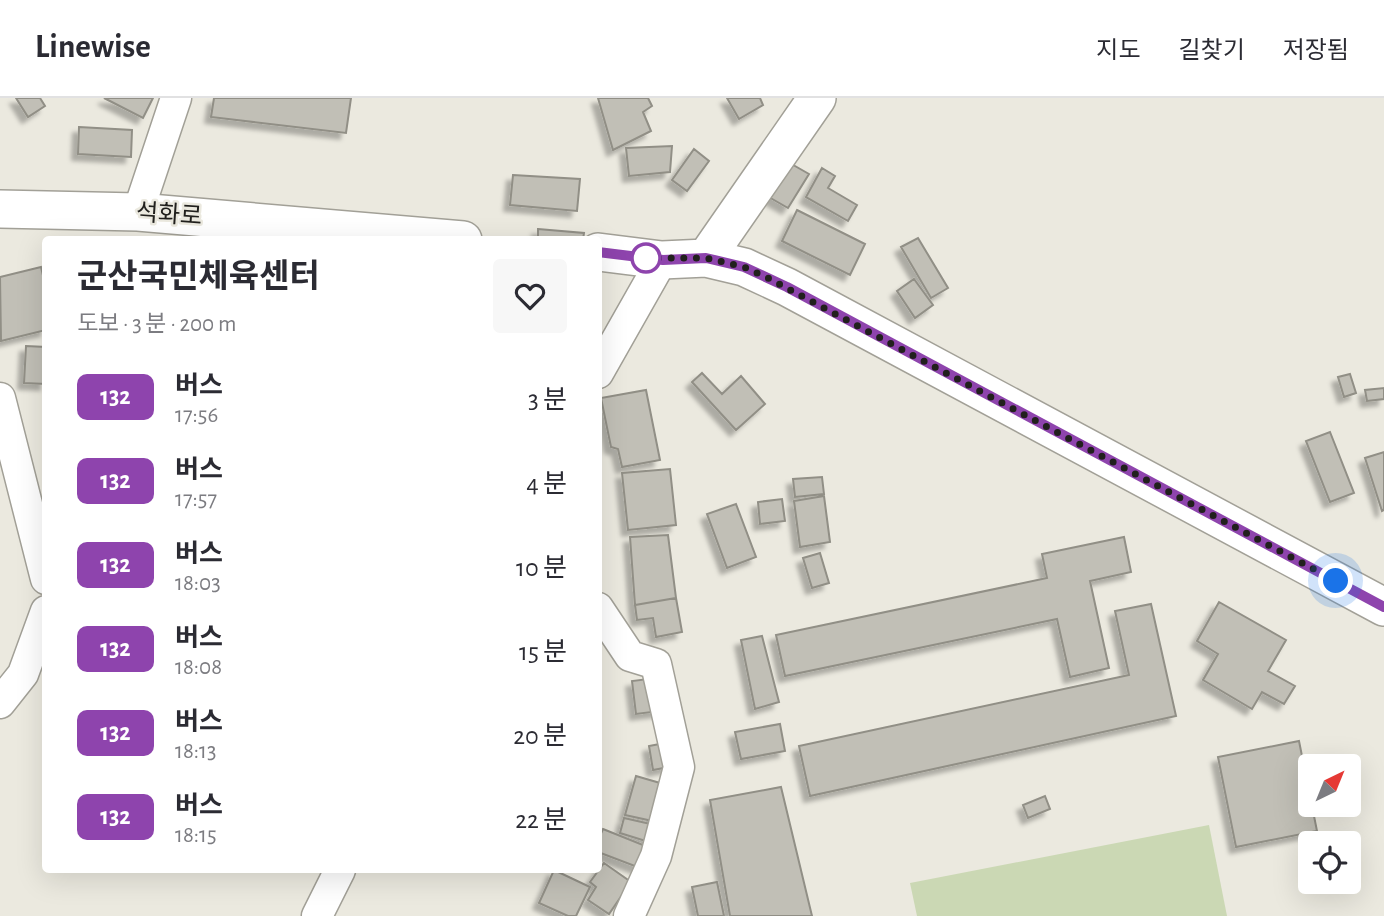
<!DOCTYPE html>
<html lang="ko">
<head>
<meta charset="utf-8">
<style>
  body { margin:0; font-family:"Alegreya Sans","Noto Sans KR",sans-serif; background:#f7f7f7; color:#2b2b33; height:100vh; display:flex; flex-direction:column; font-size:26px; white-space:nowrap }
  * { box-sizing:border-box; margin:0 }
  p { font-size:23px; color:#7c7c81 }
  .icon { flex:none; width:38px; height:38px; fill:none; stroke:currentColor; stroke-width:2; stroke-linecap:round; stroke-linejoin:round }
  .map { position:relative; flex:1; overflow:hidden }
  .sheet { position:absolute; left:42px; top:138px; width:560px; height:637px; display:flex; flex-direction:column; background:#fff; border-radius:7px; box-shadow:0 7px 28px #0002 }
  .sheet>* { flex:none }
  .badge { padding:0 14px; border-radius:10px; font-size:24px; line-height:46px }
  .needle { width:46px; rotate:43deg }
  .controls { position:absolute; left:1298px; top:656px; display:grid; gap:14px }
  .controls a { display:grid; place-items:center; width:63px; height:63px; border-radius:7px; background:#fff; box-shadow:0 7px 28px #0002; font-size:35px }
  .you { position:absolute; width:35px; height:35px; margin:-18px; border:5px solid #fff; border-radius:50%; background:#1a73e8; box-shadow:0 0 0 10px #1a73e833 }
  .map>.badge { position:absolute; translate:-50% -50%; box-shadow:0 0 0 4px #fff }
  .round { display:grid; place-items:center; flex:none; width:74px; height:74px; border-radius:7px; background:#f7f7f7 }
  .overview { display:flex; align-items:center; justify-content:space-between; height:119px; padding:0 35px }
  h1 { font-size:33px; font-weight:700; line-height:52px }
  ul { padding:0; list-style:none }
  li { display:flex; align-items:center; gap:21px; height:84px; padding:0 35px }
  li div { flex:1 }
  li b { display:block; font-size:26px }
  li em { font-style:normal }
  li .badge { min-width:77px; font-weight:700; text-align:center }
  header { display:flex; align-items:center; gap:42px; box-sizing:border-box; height:98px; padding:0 35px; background:#fff; border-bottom:2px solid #e1e1e2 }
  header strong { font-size:33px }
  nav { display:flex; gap:38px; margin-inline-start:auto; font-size:24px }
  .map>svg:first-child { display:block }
  .green { fill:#cbd8b4 }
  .building { fill:#c1bfb6; stroke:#918f86; stroke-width:2; filter:url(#shadow) }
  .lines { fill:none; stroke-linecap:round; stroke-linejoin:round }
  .minor-casing { stroke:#a2a097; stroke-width:33 }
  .tertiary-casing { stroke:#a2a097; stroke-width:40 }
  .minor { stroke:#fff; stroke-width:30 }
  .tertiary { stroke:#fff; stroke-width:37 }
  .line-casing { stroke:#fff; stroke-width:16 }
  .line { stroke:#8e44ad; stroke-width:10 }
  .walk { stroke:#21201d; stroke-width:7; stroke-dasharray:0 12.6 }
  .stop-dot { fill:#fff; stroke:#8e44ad; stroke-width:3.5 }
  .labels { text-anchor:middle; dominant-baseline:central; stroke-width:5; stroke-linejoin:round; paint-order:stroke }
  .street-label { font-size:24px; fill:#21201d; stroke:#ebe9df }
</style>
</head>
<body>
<header>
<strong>Linewise</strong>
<nav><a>지도</a><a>길찾기</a><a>저장됨</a></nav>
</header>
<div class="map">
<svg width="1384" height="818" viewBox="0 0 1384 818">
  <defs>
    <filter id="shadow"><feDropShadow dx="-6" dy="6" stdDeviation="2" flood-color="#0004"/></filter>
  </defs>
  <rect width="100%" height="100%" fill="#ebe9df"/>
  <path class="green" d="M1209 727 1227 818H917L910 785Z"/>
  <path class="building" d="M16 0H40L45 8 28 19Z
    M104 0H153L143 20Z
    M214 0H351L346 35 211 19Z
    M598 0H648L652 8 643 14 651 33 613 52Z
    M727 0H760L763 7 739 21Z
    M79 29 132 32 131 59 78 56Z
    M672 48 670 74 629 78 626 50Z
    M694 51 709 63 687 93 672 82Z
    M788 64 809 76 788 110 767 98Z
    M822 70 835 78 828 90 857 107 848 123 806 99Z
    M513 77 580 81 577 113 510 107Z
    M797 112 865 146 850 177 782 143Z
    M538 131 584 135 583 142H563L538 139Z
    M918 140 948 190 931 200 901 149Z
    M41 169 46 190V232L1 243 0 179Z
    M914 181 933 207 915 220 897 193Z
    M26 248 46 249V286L24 285Z
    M702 275 722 296 741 278 765 306 736 332 692 284Z
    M1350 276 1356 295 1344 299 1338 279Z
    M1384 290V301L1367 303 1365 292Z
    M646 292 660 362 622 369 618 351 611 349 601 300Z
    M1330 334 1354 395 1330 404 1306 343Z
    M1384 354V412L1382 413 1365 360Z
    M670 371 676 427 628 432 622 375Z
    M822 379 824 396 795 399 793 381Z
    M824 398 830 444 800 449 794 403Z
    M782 401 785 423 760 426 758 404Z
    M736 406 756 459 727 470 707 416Z
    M668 437 676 500 635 507 630 439Z
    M1124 439 1131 474 1090 483 1109 570 1070 579 1057 521 785 578 776 537 1047 480 1042 456Z
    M820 455 829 485 812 490 803 460Z
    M676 500 682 534 656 539 653 520 637 522 635 507Z
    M1219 504 1286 542 1268 573 1295 588 1284 606 1262 594 1252 611 1203 582 1218 556 1197 543Z
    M1151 506 1176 618 810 698 799 648 1129 577 1115 513Z
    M762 538 779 604 755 611 741 542Z
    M656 580 660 613 636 616 632 583Z
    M780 626 785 653 741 661 735 634Z
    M1299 643 1317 733 1236 749 1218 659Z
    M665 645 669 669 653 672 649 648Z
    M636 678 667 687 657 724 625 717Z
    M781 689 812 818H730L710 702Z
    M1045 698 1050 711 1028 720 1023 707Z
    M624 720 655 727 652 745 620 735Z
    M603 731 648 749 640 770 598 754V742Z
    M604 765 631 784 609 816 588 802 596 789 590 784Z
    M554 772 590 789 576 818H568L539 805Z
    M717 784 724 818H698L692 789Z"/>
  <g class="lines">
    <g class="minor-casing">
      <path id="minor" d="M138 114 176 0
        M598 275 662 162
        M0 300 46 481
        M598 510 630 558 656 566 679 669 656 758 629 818
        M0 605 23 576 46 513
        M317 818 340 772"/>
    </g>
    <g class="tertiary-casing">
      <path id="tertiary" d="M0 111 138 114 463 142
        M598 154 662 162 706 160 744 169 787 189 1384 509
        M706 160 817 0"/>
    </g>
    <use href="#minor" class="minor"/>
    <use href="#tertiary" class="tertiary"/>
  </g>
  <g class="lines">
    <g class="line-casing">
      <path id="line" d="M598 154 663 162 706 160 744 169 787 189 1384 509"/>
    </g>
    <use href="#line" class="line"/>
    <path class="walk" d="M646 160H706L744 169 766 179 1336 483"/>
  </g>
  <circle class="stop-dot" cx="646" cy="160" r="14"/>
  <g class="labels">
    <g class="street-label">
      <text transform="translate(169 117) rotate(4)">석화로</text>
    </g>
  </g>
</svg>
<div class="controls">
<a><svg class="needle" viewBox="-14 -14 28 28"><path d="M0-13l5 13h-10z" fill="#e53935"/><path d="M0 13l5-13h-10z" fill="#7c7c81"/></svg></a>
<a><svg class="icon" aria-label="locate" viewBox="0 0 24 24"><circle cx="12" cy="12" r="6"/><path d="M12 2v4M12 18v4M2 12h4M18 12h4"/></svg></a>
</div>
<div class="you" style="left:1336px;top:483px"></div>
<section class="sheet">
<div class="overview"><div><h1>군산국민체육센터</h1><p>도보 · 3 분 · 200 m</p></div><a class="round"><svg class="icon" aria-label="heart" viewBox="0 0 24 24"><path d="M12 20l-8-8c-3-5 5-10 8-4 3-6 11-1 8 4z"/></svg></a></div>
<ul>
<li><span class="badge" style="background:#8e44ad;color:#fff">132</span><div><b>버스</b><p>17:56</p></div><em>3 분</em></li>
<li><span class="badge" style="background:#8e44ad;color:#fff">132</span><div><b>버스</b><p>17:57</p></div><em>4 분</em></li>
<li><span class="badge" style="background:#8e44ad;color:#fff">132</span><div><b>버스</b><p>18:03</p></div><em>10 분</em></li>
<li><span class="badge" style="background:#8e44ad;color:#fff">132</span><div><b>버스</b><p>18:08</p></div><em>15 분</em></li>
<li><span class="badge" style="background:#8e44ad;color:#fff">132</span><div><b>버스</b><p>18:13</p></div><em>20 분</em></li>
<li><span class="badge" style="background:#8e44ad;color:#fff">132</span><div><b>버스</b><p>18:15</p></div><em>22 분</em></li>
</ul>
</section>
</div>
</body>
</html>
